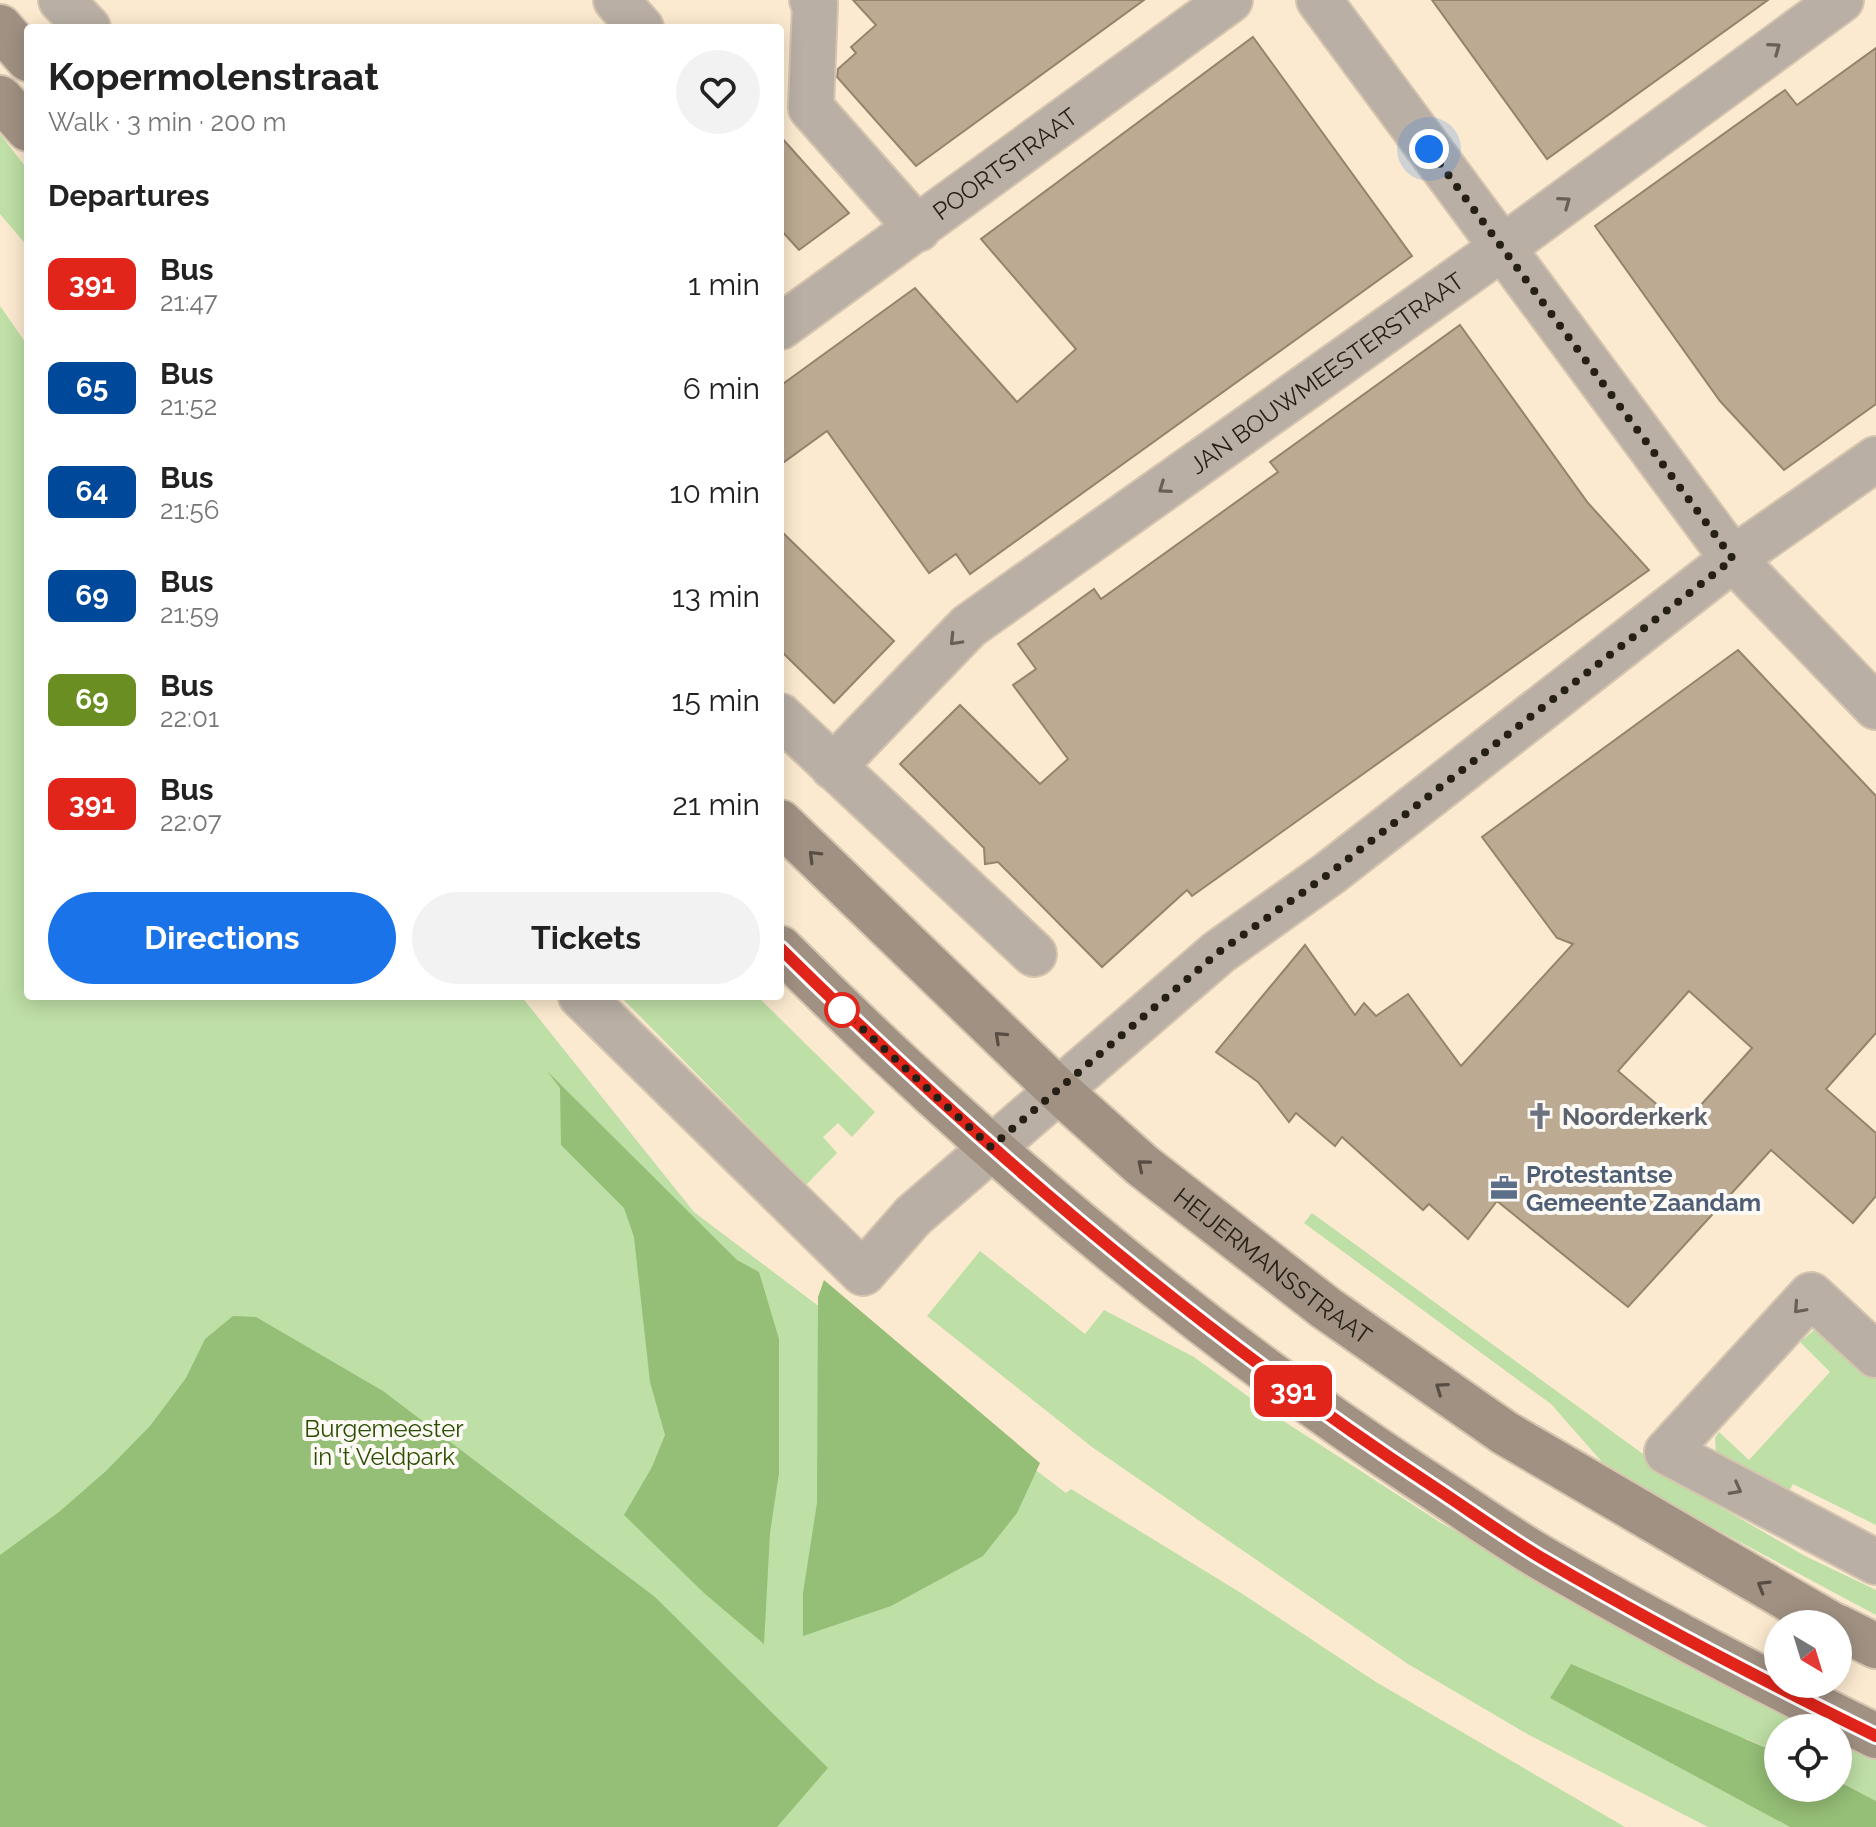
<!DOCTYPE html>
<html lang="en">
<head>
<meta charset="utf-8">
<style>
  body { margin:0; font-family:Raleway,sans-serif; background:#f2f2f2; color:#222; height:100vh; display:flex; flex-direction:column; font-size:30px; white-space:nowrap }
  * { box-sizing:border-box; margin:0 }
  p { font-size:26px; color:#767676 }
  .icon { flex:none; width:44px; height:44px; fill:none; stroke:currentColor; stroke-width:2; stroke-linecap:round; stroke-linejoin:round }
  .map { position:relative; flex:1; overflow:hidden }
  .panel { position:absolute; left:24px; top:24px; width:760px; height:976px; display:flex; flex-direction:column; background:#fff; border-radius:8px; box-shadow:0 4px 20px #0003 }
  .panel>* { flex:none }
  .badge { padding:0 16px; border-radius:12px; font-size:28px; line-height:52px }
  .needle { width:52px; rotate:142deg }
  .fabs { position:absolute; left:1764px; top:1610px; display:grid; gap:16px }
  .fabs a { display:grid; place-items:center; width:88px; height:88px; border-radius:50%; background:#fff; box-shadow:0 4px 20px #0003; font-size:40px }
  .you { position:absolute; width:40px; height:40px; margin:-20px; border:6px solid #fff; border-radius:50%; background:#1a73e8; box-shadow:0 0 0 12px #1a73e833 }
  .map>.badge { position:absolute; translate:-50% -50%; box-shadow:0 0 0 4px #fff }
  h2 { padding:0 24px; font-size:30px; line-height:72px }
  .round { display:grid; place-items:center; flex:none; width:84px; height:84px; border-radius:42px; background:#f2f2f2 }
  .head { display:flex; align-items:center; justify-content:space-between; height:136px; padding:0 24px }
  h1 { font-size:38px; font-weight:700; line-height:60px }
  .primary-button { display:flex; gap:16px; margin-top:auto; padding:16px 24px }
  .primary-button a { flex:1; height:92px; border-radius:48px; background:#1a73e8; color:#fff; font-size:32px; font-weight:700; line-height:92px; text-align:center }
  .primary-button a+a { background:#f2f2f2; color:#222 }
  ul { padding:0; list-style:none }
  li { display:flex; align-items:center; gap:24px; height:104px; padding:0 24px }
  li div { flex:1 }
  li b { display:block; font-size:30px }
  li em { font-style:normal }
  li .badge { min-width:88px; font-weight:700; text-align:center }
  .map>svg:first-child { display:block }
  .green { fill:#bedfa6 }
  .forest { fill:#95be76 }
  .building { fill:#bcaa92; stroke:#94846c; stroke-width:2; fill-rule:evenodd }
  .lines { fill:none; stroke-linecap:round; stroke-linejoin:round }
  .street-casing { stroke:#d5c5af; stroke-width:48 }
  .secondary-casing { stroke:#d5c5af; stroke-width:48 }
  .street { stroke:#b9afa5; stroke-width:44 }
  .secondary { stroke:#a09183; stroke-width:44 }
  .oneway { stroke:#686056 }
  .oneway2 { stroke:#574d42 }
  .line-casing { stroke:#fff; stroke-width:18 }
  .line { stroke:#e1251b; stroke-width:12 }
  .walk { stroke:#261f16; stroke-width:8; stroke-dasharray:0 14.4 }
  .stop-dot { fill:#fff; stroke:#e1251b; stroke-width:4 }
  .labels { text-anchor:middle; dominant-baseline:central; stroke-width:8; stroke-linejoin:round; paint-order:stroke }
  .street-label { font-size:24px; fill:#261f16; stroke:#fdf9f4 }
  .worship-label { font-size:24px; font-weight:bold; fill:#5b616d; stroke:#fdf9f4; text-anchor:start }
  .service-label { font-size:24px; font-weight:bold; fill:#4e5e75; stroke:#fdf9f4; text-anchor:start }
  .park-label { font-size:24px; fill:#2a4e00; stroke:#fdf9f4 }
</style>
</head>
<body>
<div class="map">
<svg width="1876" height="1827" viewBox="0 0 1876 1827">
  <rect width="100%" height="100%" fill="#fcead0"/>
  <path class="green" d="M0 134 28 170V247L0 214Z
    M0 306 28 346V996H521L694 1212 1066 1493 1071 1489 1241 1593 1376 1682 1625 1827H0Z
    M620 996H757L875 1112 852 1137 838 1123 823 1137 837 1153 806 1185Z
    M1312 1213 1698 1494 1805 1556 1876 1590V1615L1686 1513 1602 1462 1551 1404 1304 1223Z
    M980 1251 1085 1334 1104 1310 1194 1357 1268 1411 1441 1523 1673 1653 1820 1728H1778V1753L1747 1739 1551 1698 1790 1827H1708L1529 1735 1408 1664 1092 1447 927 1316Z
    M1814 1330H1832L1876 1369V1525L1793 1484 1783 1503 1716 1457 1715 1438 1719 1432 1749 1460 1830 1372 1800 1342Z
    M1838 1737 1876 1755V1801L1838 1781Z"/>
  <path class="forest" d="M547 1071 737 1260 759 1272 779 1339V1473L770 1533 764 1644 704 1593 624 1515 652 1467 665 1435 650 1382 634 1237 624 1208 561 1145 560 1088Z
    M824 1280 1040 1463 1017 1513 983 1556 891 1606 803 1636V1593L817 1503 818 1297Z
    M233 1316 256 1317 383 1391 655 1597 828 1768 777 1827H0V1555L59 1512 106 1471 150 1426 186 1378 205 1339Z
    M1571 1664 1778 1753V1788H1838V1781L1876 1801V1827H1790L1550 1698Z"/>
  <path class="building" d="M853 0H1144L916 166 837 77 838 69 856 53 851 47 876 25Z
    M1432 0H1768L1547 159Z
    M1253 37 1412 256 970 574 956 554 929 573 827 431 780 465V386L915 288 1017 402 1076 349 981 239Z
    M1876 48V404L1784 470 1720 401 1595 226 1785 90 1797 105Z
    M780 136 849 213 799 250 780 229Z
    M1460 325 1588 503 1649 570 1192 896 1187 890 1102 967 998 862 985 864 984 848 900 764 960 705 1040 784 1068 759 1013 685 1036 669 1018 644 1094 589 1101 599 1278 472 1270 462Z
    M780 530 894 641 834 703 780 650Z
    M1738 650 1876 796V1033L1826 1089 1876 1133V1196L1853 1223 1771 1150 1628 1307 1497 1201 1468 1239 1429 1204 1423 1210 1342 1137 1335 1146 1296 1113 1289 1122 1258 1082 1216 1052 1305 945 1355 1015 1364 1003 1376 1016 1408 994 1461 1066 1573 944 1557 938 1482 837ZM1689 991 1752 1048 1682 1126 1618 1071Z"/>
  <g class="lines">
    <g class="street-casing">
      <g id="street">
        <path d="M61 0 88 28"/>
        <path d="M616 0 641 28"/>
        <path d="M812 0 815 4 811 108 918 229"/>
        <path d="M1319 0 1733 559 1876 707"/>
        <path id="s1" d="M780 327 1230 0"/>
        <path d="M780 716 1034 954"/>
        <path id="s2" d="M833 767 969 626 1502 248 1841 0"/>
        <path d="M581 996 863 1273 913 1216 1219 952 1330 873 1733 559 1876 459"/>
        <path d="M1876 1355 1811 1295 1667 1452 1876 1562"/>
      </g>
    </g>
    <g class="secondary-casing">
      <g id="secondary">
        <path d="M0 27 28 59"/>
        <path d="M0 98 28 129"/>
        <path id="s3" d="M780 822 1058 1090 1143 1166 1326 1308 1505 1433 1831 1624"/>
        <path d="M780 948C976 1144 1188 1325 1419 1478 1461 1505 1502 1535 1545 1560 1653 1623 1764 1681 1876 1736"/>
        <path d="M1838 1627 1876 1646"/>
      </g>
    </g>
    <use href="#street" class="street"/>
    <use href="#secondary" class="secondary"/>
  </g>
  <defs><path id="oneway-chevron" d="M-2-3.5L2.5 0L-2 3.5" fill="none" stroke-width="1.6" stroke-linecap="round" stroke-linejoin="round" transform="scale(2)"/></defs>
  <g class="oneway">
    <use href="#oneway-chevron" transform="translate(1775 48) rotate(-36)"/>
    <use href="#oneway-chevron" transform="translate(1565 202) rotate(-36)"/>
    <use href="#oneway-chevron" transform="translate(1164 488) rotate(145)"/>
    <use href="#oneway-chevron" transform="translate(955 640) rotate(134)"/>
    <use href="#oneway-chevron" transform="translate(1799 1308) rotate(132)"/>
    <use href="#oneway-chevron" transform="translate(1736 1489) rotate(28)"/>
  </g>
  <g class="oneway2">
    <use href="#oneway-chevron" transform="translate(814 856) rotate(-135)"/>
    <use href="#oneway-chevron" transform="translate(1000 1037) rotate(-137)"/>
    <use href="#oneway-chevron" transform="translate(1143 1165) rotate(-140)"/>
    <use href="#oneway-chevron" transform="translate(1441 1388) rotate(-145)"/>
    <use href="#oneway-chevron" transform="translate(1763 1586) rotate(-149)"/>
  </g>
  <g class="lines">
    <g class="line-casing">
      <path id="line" d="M780 948C980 1146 1195 1330 1431 1485 1469 1510 1506 1537 1545 1560 1652 1623 1764 1681 1876 1736"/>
    </g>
    <use href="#line" class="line"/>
    <path class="walk" d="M842 1010 991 1147 1219 952 1330 873 1733 559 1429 149"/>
  </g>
  <defs>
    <g id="church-bare" transform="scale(2.16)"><path d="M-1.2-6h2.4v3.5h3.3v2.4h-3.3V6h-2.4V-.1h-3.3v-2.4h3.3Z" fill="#6b7280" stroke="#fdf9f4" stroke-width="2.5" paint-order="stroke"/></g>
    <g id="office-bare" transform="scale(2.16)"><path d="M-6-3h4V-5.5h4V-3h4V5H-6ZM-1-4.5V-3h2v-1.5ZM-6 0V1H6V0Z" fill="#5c6f8a" stroke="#fdf9f4" stroke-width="2.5" paint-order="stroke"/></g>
  </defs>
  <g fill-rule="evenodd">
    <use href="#church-bare" x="1540" y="1116"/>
    <use href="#office-bare" x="1504" y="1188"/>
  </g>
  <circle class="stop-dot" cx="842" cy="1010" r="16"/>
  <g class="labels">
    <g class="street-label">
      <text stroke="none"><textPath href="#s1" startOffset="278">POORTSTRAAT</textPath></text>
      <text stroke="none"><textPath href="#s2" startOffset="634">JAN BOUWMEESTERSTRAAT</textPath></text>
      <text stroke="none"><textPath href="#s3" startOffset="664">HEIJERMANSSTRAAT</textPath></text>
    </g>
    <g class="worship-label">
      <text x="1562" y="1116">Noorderkerk</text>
    </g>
    <g class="service-label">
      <text x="1526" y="1174">Protestantse<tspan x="1526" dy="28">Gemeente Zaandam</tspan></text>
    </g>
    <g class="park-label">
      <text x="384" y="1428">Burgemeester<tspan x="384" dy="28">in 't Veldpark</tspan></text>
    </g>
  </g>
</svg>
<div class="fabs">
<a><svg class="needle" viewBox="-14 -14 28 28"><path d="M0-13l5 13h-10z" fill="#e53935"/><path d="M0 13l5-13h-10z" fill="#767676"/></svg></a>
<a><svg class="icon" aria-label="locate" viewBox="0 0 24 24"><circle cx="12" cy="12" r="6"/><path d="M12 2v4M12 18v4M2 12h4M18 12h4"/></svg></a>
</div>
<div class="you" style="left:1429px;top:149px"></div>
<b class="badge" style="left:1293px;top:1391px;background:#e1251b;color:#fff">391</b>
<section class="panel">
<div class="head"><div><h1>Kopermolenstraat</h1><p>Walk · 3 min · 200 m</p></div><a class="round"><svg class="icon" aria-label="heart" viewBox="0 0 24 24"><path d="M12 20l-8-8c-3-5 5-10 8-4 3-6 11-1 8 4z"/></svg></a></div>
<h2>Departures</h2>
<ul>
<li><span class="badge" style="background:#e1251b;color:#fff">391</span><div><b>Bus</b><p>21:47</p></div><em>1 min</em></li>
<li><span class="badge" style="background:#004899;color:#fff">65</span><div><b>Bus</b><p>21:52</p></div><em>6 min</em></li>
<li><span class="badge" style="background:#004899;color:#fff">64</span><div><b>Bus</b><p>21:56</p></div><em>10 min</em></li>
<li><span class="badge" style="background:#004899;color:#fff">69</span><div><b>Bus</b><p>21:59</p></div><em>13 min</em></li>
<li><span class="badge" style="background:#6b8e23;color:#fff">69</span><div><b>Bus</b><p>22:01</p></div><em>15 min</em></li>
<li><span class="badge" style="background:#e1251b;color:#fff">391</span><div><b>Bus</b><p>22:07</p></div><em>21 min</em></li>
</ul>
<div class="primary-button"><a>Directions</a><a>Tickets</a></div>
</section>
</div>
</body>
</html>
